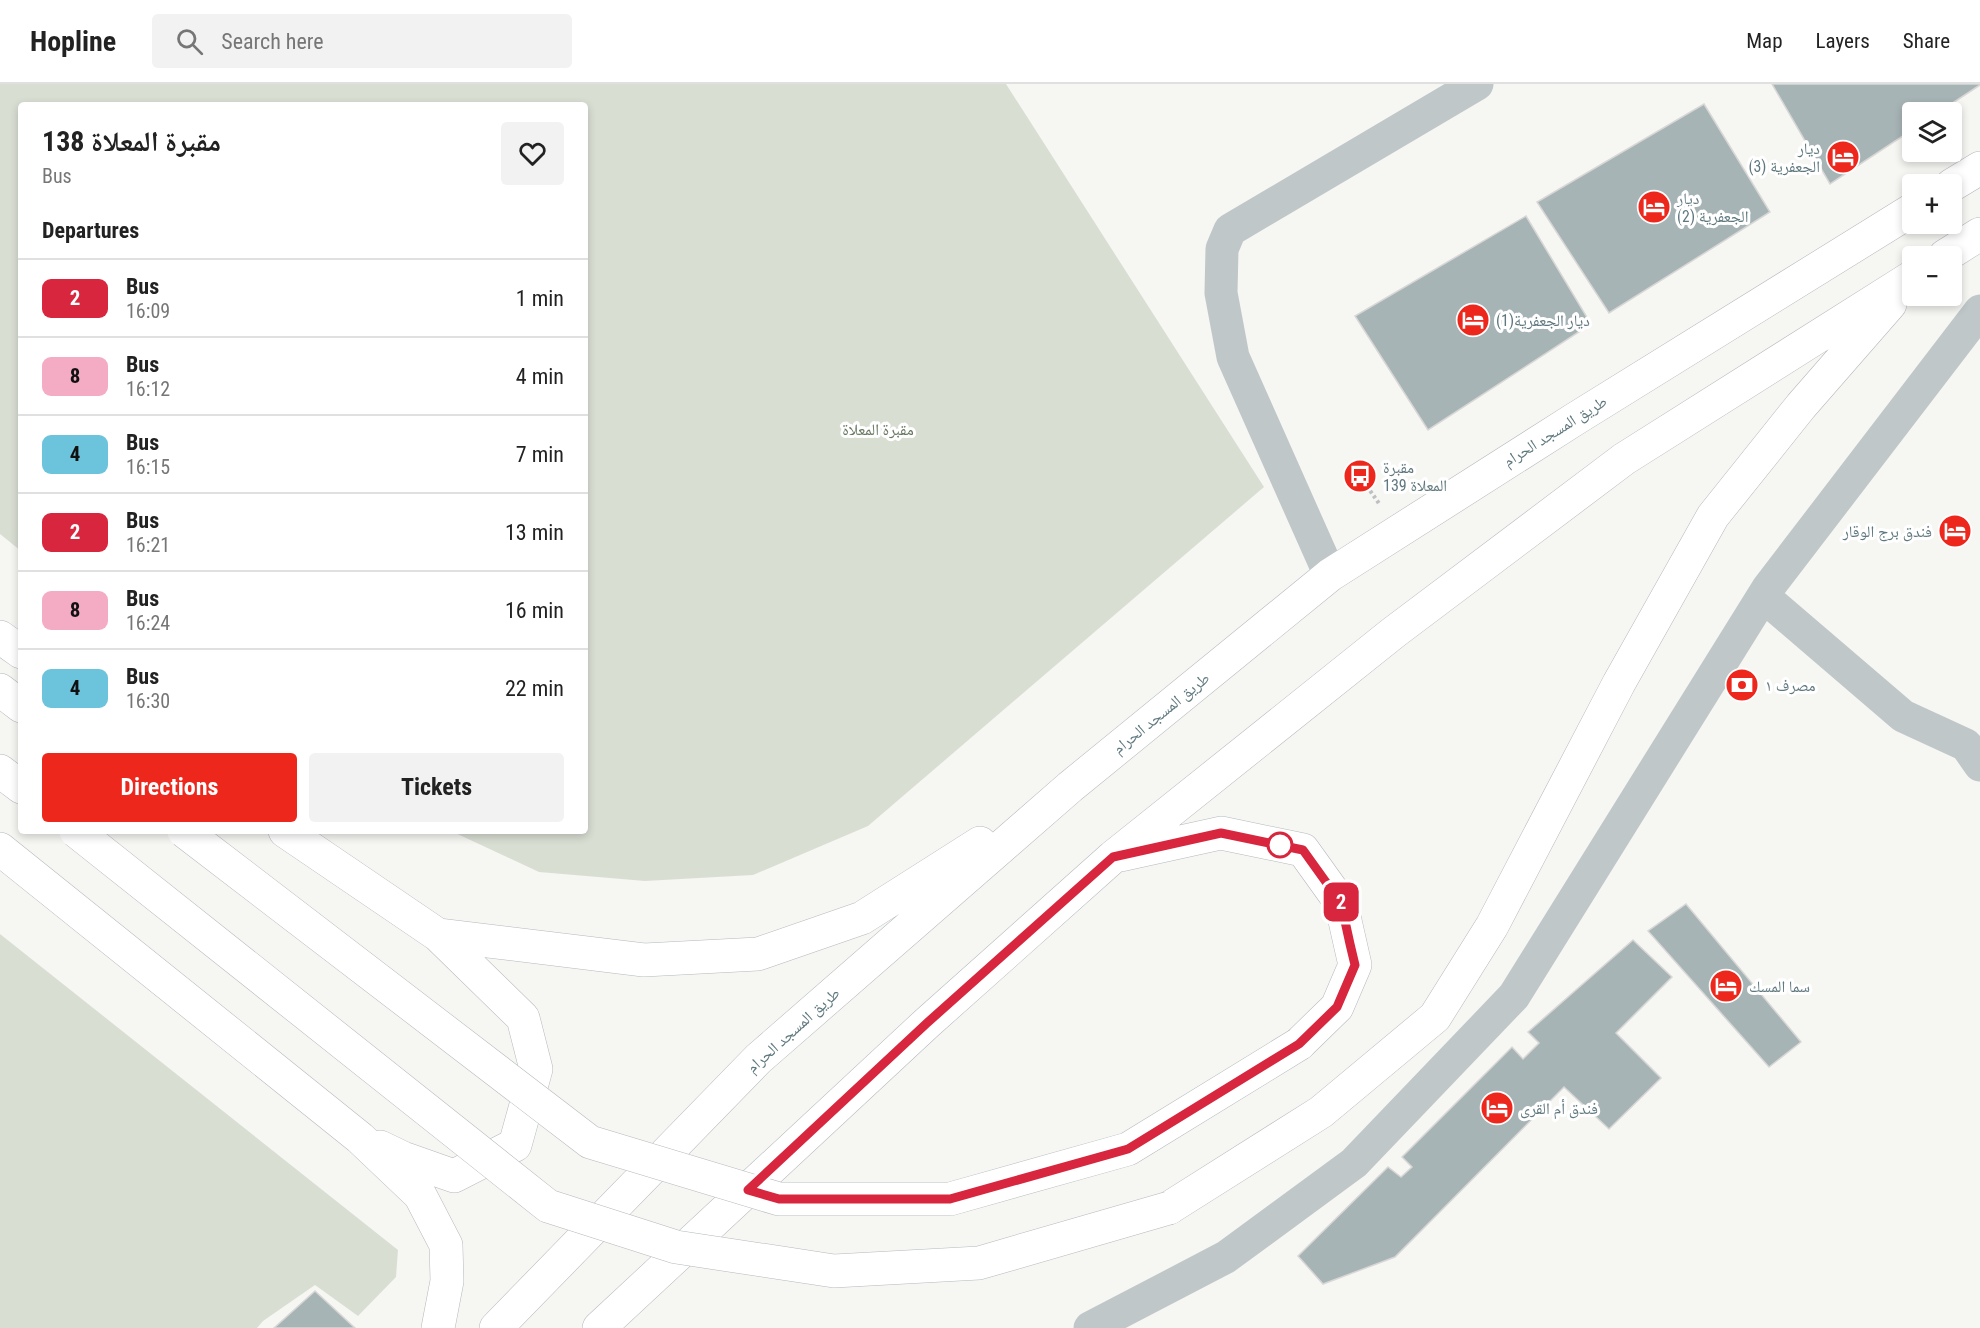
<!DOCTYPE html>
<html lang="en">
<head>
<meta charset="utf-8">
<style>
  body { margin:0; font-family:"Roboto Condensed","Noto Naskh Arabic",sans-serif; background:#f2f2f2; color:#222; height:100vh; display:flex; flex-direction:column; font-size:22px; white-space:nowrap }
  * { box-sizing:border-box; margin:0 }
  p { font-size:20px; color:#767676 }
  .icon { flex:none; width:33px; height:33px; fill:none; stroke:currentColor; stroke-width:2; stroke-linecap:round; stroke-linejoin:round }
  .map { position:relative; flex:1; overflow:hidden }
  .details { position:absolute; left:18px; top:18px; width:570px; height:732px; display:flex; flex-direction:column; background:#fff; border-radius:6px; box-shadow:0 3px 9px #0003 }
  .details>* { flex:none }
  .badge { padding:0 12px; border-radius:9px; font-size:21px; line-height:39px }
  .buttons { position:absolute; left:1902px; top:18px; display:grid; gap:12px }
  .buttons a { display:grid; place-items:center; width:60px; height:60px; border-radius:6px; background:#fff; box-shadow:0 3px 9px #0003; font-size:30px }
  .map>.badge { position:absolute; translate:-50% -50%; box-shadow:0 0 0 3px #fff }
  h2 { padding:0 24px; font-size:22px; line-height:54px }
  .round { display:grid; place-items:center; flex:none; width:63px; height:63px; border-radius:6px; background:#f2f2f2 }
  .headline { display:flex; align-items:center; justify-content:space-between; height:102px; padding:0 24px }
  h1 { font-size:28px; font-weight:700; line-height:45px }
  .primary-button { display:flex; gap:12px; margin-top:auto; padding:12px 24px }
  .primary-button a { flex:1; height:69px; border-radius:6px; background:#ed271c; color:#fff; font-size:24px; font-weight:700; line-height:69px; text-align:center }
  .primary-button a+a { background:#f2f2f2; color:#222 }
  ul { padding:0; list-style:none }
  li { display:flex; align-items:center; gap:18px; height:78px; padding:0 24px; border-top:2px solid #e0e0e0 }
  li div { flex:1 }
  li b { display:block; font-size:22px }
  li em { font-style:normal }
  li .badge { min-width:66px; font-weight:700; text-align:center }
  header { display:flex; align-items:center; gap:36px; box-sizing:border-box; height:84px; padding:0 30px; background:#fff; border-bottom:2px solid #e0e0e0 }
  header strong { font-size:28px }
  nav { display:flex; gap:33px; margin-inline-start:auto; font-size:21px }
  .search { width:420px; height:54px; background:#f2f2f2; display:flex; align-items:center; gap:15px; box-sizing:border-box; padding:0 21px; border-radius:6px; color:#767676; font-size:22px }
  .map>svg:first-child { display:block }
  .green { fill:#d9ded3 }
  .building { fill:#a7b4b6; stroke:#d8d7d5; stroke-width:1.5 }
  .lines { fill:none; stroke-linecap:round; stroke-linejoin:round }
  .major-casing { stroke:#b4babc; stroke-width:34 }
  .path { stroke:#bcc0c1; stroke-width:4; stroke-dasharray:3 3; stroke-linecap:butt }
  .minor { stroke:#c0c7c9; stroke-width:33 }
  .major { stroke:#fff; stroke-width:33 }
  .major-bridge-casing { stroke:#b4babc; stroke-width:34; stroke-linecap:butt }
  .major-bridge { stroke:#fff; stroke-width:33 }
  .line-casing { stroke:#fff; stroke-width:14 }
  .line { stroke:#d7263d; stroke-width:9 }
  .stop-dot { fill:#fff; stroke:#d7263d; stroke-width:3 }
  .labels { text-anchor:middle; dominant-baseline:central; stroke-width:6; stroke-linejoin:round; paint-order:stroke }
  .poi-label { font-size:16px; fill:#5f787f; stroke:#fff; text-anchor:start }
  .park-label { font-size:16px; fill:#67775f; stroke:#fff }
  .street-label { font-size:16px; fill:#5f787f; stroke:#fff }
</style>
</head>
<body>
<header>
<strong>Hopline</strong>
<div class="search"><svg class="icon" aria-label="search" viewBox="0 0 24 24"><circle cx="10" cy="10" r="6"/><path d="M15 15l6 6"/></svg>Search here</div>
<nav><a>Map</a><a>Layers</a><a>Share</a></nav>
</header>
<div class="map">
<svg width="1980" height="1244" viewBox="0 0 1980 1244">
  <rect width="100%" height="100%" fill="#f6f6f3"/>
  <path class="green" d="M0 0H1006L1264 403 868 742 753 791 645 797 539 788 451 747H585V21H21V467L0 450Z
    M0 850 398 1166 396 1193 358 1232 315 1201 263 1237 257 1244H0Z"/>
  <path class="building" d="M1772 0H1980V1L1939 28H1912V46L1830 100Z
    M1704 20 1770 128 1609 229 1537 118Z
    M1526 132 1591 240 1428 346 1355 232Z
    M1686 820 1801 958 1769 983 1648 847Z
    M1633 856 1672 893 1616 949 1661 994 1609 1045 1564 1003 1395 1173 1323 1200 1298 1172 1388 1083 1401 1093 1412 1083 1402 1073 1512 963 1523 975 1539 959 1528 948Z
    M315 1207 355 1244H274Z"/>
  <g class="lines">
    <g class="major-casing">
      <path id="major" d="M1952 101 1980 84
        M1945 172 1980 150
        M0 553 21 568
        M0 606 21 622
        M0 687 21 703
        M285 747 438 851 523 934 536 985 515 1061 454 1092 403 1074 380 1063
        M0 765 360 1054 420 1111 446 1161 447 1197 438 1244
        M1121 771 1221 749 1303 766 1341 819 1355 881 1337 923 1299 960
        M438 851 644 876 758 870 862 834 980 759
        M1169 1124 1321 1028 1435 933 1492 842 1619 599 1713 432 1801 322 1890 220
        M496 1244 758 975 1070 703 1330 491 1575 335 1912 126
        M599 1244 927 939 1113 773 1393 549 1624 375 1912 193"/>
    </g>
    <path class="path" d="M1360 392 1380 421"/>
    <path class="minor" d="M1330 491 1233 273 1221 209 1222 165 1230 146 1477 0
      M1763 512 1903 632 1966 661 1980 681
      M1090 1244 1226 1173 1354 1079 1514 912 1768 504 1980 227"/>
    <use href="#major" class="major"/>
    <g class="major-bridge-casing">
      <path id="major-bridge" d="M76 747 548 1122 676 1163 834 1187 979 1179 1169 1124
        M184 747 590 1058 779 1115H950L1128 1065 1299 960"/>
    </g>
    <use href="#major-bridge" class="major-bridge"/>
  </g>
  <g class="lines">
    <g class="line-casing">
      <path id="line" d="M1221 749 1303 766 1341 819 1350 860 1355 881 1337 923 1299 960 1128 1065 950 1115H779L748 1106 927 939 1113 773Z"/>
    </g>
    <use href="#line" class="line"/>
  </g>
  <defs>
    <g id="hotel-disc" transform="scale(1.725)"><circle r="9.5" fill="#ed271c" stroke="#fff"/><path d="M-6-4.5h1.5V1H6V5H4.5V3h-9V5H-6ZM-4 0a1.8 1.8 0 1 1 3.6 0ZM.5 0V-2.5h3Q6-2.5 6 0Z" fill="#fff"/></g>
    <g id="bus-disc" transform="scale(1.725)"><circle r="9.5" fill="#ed271c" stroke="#fff"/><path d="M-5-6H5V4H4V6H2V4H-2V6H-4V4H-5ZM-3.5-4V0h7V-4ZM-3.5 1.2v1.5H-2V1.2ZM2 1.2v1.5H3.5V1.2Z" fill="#fff"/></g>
    <g id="bank-disc" transform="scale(1.725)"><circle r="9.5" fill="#ed271c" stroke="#fff"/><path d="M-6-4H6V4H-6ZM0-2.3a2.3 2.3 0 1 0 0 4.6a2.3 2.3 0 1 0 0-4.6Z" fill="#fff"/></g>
  </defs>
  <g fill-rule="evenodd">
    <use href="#hotel-disc" x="1843" y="73"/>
    <use href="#hotel-disc" x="1654" y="123"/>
    <use href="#hotel-disc" x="1473" y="236"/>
    <use href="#bus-disc" x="1360" y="392"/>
    <use href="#hotel-disc" x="1955" y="447"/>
    <use href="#bank-disc" x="1742" y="601"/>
    <use href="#hotel-disc" x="1726" y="902"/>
    <use href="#hotel-disc" x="1497" y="1024"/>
  </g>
  <circle class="stop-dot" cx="1280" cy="761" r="12"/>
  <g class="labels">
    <g class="poi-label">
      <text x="1820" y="64" text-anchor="end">ديار<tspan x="1820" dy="18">الجعفرية (3)</tspan></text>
      <text x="1677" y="114">ديار<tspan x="1677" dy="18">الجعفرية (2)</tspan></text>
      <text x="1496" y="236">ديار الجعفرية(1)</text>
      <text x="1383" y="383">مقبرة<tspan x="1383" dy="18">المعلاة 139</tspan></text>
      <text x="1932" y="447" text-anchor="end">فندق برج الوقار</text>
      <text x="1765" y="601">مصرف ١</text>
      <text x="1749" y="902">سما المسك</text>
      <text x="1520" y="1024">فندق أم القرى</text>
    </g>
    <g class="park-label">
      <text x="878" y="345">مقبرة المعلاة</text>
    </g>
    <g class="street-label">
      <text transform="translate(1555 347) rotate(-32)">طريق المسجد الحرام</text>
      <text transform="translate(1161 629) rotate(-39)">طريق المسجد الحرام</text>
      <text transform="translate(793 946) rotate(-42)">طريق المسجد الحرام</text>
    </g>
  </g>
</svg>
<div class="buttons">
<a><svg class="icon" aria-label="layers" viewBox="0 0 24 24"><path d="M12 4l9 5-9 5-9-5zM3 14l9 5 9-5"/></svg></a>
<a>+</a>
<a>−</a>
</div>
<b class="badge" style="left:1341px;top:818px;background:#d7263d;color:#fff">2</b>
<section class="details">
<div class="headline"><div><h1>مقبرة المعلاة 138</h1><p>Bus</p></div><a class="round"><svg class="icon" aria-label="heart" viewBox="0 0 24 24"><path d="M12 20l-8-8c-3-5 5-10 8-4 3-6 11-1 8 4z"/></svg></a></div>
<h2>Departures</h2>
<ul>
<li><span class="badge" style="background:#d7263d;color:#fff">2</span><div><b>Bus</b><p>16:09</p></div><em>1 min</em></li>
<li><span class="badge" style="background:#f4acc4;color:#111">8</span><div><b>Bus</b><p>16:12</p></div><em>4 min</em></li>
<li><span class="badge" style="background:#6cc4dc;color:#111">4</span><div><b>Bus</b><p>16:15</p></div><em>7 min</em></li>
<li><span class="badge" style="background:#d7263d;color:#fff">2</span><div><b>Bus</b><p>16:21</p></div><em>13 min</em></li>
<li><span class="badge" style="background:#f4acc4;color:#111">8</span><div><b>Bus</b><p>16:24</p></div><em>16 min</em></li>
<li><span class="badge" style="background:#6cc4dc;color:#111">4</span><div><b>Bus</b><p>16:30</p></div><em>22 min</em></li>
</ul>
<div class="primary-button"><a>Directions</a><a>Tickets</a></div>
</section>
</div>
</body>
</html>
